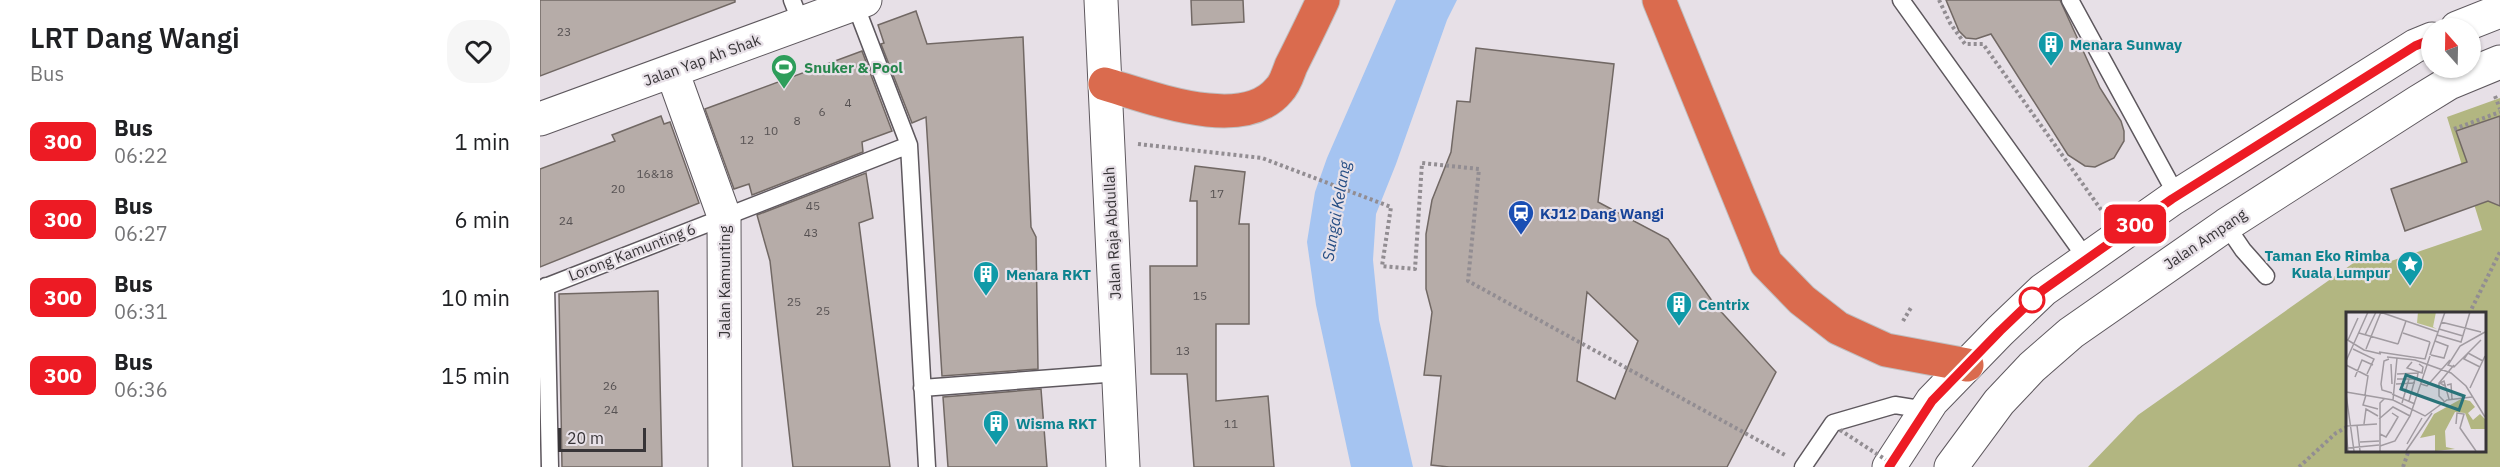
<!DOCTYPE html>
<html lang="en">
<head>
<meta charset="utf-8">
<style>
  body { margin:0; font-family:"IBM Plex Sans",sans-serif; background:#f6f6f6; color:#202124; height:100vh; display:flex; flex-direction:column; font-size:22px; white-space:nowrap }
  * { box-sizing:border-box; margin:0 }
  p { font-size:20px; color:#757577 }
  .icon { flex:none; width:33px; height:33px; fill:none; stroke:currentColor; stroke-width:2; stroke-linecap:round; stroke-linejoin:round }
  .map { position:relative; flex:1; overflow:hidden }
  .details { display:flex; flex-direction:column; background:#fff; width:540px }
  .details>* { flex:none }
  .badge { padding:0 12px; border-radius:9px; font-size:21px; line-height:39px }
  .needle { width:39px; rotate:340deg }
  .controls { position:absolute; left:1881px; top:18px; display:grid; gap:12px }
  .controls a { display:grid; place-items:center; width:60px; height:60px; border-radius:50%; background:#fff; box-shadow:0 2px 4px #0004; font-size:30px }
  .scale { position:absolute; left:18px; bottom:15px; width:88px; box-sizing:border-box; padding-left:6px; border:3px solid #373437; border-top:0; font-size:16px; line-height:21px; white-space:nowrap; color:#373437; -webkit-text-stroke:4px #e7e0e7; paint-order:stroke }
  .map>.badge { position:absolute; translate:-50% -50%; box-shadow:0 0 0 3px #fff }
  .round { display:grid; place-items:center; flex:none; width:63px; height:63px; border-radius:24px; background:#f6f6f6 }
  .summary { display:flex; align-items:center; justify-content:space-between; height:102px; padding:0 30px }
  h1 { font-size:28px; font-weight:600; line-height:45px }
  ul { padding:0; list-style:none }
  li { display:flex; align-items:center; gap:18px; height:78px; padding:0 30px }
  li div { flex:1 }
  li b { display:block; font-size:22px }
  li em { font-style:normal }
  li .badge { min-width:66px; font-weight:700; text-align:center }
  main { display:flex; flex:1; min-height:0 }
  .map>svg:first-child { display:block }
  .forest { fill:#b2b681; fill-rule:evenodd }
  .water { fill:#a5c4f1 }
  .building { fill:#b6aca8; stroke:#716864; stroke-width:1.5; fill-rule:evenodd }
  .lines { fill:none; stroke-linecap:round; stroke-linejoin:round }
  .lane-casing { stroke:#5e585e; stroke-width:19 }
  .street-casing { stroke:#5e585e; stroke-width:35 }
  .secondary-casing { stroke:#5e585e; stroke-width:35 }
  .highway-casing { stroke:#bfbebf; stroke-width:35 }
  .path { stroke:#928d92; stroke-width:4; stroke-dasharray:3 3; stroke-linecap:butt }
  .lane { stroke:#fff; stroke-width:16 }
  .street { stroke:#fff; stroke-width:33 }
  .secondary { stroke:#fff; stroke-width:33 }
  .highway { stroke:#da6b4e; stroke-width:33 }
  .path-bridge { stroke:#928d92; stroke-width:4; stroke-dasharray:3 3; stroke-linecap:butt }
  .line-casing { stroke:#fff; stroke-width:14 }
  .line { stroke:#ed1b24; stroke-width:9 }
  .stop-dot { fill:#fff; stroke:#ed1b24; stroke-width:3 }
  .labels { text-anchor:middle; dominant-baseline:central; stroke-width:4.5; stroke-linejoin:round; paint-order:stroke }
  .number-label { font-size:12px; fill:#575253 }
  .culture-label { font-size:15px; font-weight:bold; fill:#0d838f; stroke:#e7e0e7; text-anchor:start }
  .street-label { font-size:15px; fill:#373437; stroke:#e7e0e7 }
  .leisure-label { font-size:15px; font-weight:bold; fill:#27864d; stroke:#e7e0e7; text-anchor:start }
  .transit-label { font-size:15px; font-weight:bold; fill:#164399; stroke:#e7e0e7; text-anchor:start }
  .water-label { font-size:16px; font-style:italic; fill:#254d84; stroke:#e7e0e7 }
  .inset-road { fill:none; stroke:#a19ba1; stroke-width:1.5 }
  .view { fill:#297379; fill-opacity:0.15; stroke:#297379; stroke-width:3 }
  .inset-edge { fill:none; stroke:#373437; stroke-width:3 }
</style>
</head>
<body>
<main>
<section class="details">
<div class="summary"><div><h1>LRT Dang Wangi</h1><p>Bus</p></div><a class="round"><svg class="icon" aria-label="heart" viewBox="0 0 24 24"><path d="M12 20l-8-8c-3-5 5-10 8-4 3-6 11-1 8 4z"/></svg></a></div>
<ul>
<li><span class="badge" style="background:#ed1b24;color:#fff">300</span><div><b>Bus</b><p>06:22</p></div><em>1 min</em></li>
<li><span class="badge" style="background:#ed1b24;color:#fff">300</span><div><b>Bus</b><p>06:27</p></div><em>6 min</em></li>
<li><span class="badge" style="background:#ed1b24;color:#fff">300</span><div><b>Bus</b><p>06:31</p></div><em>10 min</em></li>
<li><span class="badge" style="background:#ed1b24;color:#fff">300</span><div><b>Bus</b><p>06:36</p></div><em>15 min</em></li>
</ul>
</section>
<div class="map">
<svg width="1960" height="467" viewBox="0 0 1960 467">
  <rect width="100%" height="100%" fill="#e7e0e7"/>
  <path class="forest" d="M1960 98V467H1548L1598 415 1822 257 1851 261 1942 230 1907 117ZM1807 314H1944V450H1807Z"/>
  <path class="water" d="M856 0H917L907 20 856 164 836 214 833 260 839 320 873 467H811L776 305 767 242 775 192 787 158Z"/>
  <path class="building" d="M0 0H195V2L0 76Z
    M651 0H703L704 22 652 25Z
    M1406 0H1520L1560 88 1581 121 1584 131V141L1574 158 1555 167 1545 166 1528 155 1451 34 1436 39 1426 38 1419 31Z
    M376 11 387 44 483 37 491 227 496 237 498 369 402 376 386 117 372 123 341 44 344 43 338 25Z
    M936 48 1074 64 1058 202 1128 239 1175 305 1236 372 1187 467H909L891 465 901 376 884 375 892 312 886 289V234L892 200 911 152 917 101 930 102ZM1047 292 1098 341 1075 399 1037 381Z
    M322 51 352 131 322 142 323 152 212 195 209 184 194 189 165 109Z
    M121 116 124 124 130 122 159 203 0 267V169L75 141 72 135Z
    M1960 116V206L1948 201 1865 231 1851 189 1927 162 1916 131Z
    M655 166 705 172 699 224H709V324H676V401L728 396 734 467H654L647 374H611L610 266H657V201H650Z
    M326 173 333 218 319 223 350 467H253L230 261 217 215Z
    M118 291 122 467H22L19 294Z
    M501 389 507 467H408L403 397Z"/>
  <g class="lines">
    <g class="lane-casing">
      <path id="lane" d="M252 0 261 23
        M1361 0 1546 258
        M1530 0 1637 196
        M315 4 369 145 387 467
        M1686 225 1703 250 1726 276
        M6 286 10 467
        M0 289 369 145
        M382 388 579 373
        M1263 467 1293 423 1355 405 1386 410"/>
    </g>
    <g class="street-casing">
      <path id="street" d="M132 71 184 216 185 467
        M0 119 325 0"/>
    </g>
    <g class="secondary-casing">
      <path id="secondary" d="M561 0 583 467
        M1917 28 1960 11
        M1349 467 1392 401 1460 331 1503 290 1632 199 1875 46 1892 39
        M1411 467 1459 402 1492 367 1531 333 1686 225 1878 102 1909 83 1960 62"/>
    </g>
    <g class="highway-casing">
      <path id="highway" d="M1119 0 1226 263 1262 300 1298 328 1346 350 1427 365
        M565 84C610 97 703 134 739 90 745 84 748 74 751 66 762 44 773 22 783 0"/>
    </g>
    <path class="path" d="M1399 0 1410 23 1425 44H1443L1562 211
      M1955 96 1960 109
      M1914 129 1960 112
      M598 144 722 158 851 207 842 266 875 269 882 163 939 169 928 281 1245 455
      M1929 314 1960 252
      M1363 321 1372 306
      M1759 467 1796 433 1807 427
      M1863 467 1869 450"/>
    <use href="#lane" class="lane"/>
    <use href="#street" class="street"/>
    <use href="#secondary" class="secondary"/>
    <use href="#highway" class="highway"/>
    <path class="path-bridge" d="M1300 430 1357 467"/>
  </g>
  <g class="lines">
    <g class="line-casing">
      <path id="line" d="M1349 467 1392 401 1460 331 1503 290 1632 199 1875 46 1892 39"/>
    </g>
    <use href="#line" class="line"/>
  </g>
  <defs>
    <g id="building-pin" transform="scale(1.35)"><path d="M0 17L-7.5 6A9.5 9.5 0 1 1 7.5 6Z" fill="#0f9aa8" stroke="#e7e0e7"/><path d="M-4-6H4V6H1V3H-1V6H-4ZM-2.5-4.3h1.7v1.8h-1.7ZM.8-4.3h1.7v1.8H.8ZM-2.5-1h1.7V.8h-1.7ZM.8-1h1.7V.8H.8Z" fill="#fff"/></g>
    <g id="stadium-pin" transform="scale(1.35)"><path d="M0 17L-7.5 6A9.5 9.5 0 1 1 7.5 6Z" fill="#2e9e5b" stroke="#e7e0e7"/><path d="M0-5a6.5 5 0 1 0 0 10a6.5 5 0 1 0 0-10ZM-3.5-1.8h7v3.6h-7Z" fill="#fff"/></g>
    <g id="station-pin" transform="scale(1.35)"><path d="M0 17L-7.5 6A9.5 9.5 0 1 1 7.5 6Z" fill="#1a4fb4" stroke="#e7e0e7"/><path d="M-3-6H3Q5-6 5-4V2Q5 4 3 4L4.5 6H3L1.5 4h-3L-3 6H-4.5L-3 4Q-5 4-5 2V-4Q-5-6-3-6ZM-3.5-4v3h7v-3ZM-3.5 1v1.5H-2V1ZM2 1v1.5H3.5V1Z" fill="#fff"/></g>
    <g id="sight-pin" transform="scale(1.35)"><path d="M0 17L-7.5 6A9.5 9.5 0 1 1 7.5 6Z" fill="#0f9aa8" stroke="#e7e0e7"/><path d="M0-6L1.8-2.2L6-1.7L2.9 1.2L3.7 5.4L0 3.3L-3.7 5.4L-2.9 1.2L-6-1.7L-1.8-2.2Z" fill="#fff"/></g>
  </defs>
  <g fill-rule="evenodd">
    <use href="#building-pin" x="1511" y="44"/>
    <use href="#stadium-pin" x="244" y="67"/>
    <use href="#station-pin" x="981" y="213"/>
    <use href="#sight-pin" x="1870" y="264"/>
    <use href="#building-pin" x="446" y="274"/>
    <use href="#building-pin" x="1139" y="304"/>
    <use href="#building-pin" x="456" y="423"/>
  </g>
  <circle class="stop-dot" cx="1492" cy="300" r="12"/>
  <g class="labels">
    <g class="number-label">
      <text x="24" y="31">23</text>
      <text x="308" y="102">4</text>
      <text x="282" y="111">6</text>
      <text x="257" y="120">8</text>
      <text x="231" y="130">10</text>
      <text x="207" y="139">12</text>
      <text x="115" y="173">16&amp;18</text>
      <text x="78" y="188">20</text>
      <text x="677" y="193">17</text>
      <text x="273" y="205">45</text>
      <text x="26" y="220">24</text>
      <text x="271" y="232">43</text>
      <text x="660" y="295">15</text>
      <text x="254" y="301">25</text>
      <text x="283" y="310">25</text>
      <text x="643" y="350">13</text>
      <text x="70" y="385">26</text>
      <text x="71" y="409">24</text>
      <text x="691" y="423">11</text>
    </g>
    <g class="culture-label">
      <text x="1530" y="44">Menara Sunway</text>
      <text x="1850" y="255" text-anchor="end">Taman Eko Rimba<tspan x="1850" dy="17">Kuala Lumpur</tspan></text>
      <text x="466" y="274">Menara RKT</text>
      <text x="1158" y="304">Centrix</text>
      <text x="476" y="423">Wisma RKT</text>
    </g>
    <g class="street-label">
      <text transform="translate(162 60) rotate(-20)">Jalan Yap Ah Shak</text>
      <text transform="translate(572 233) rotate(-93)">Jalan Raja Abdullah</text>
      <text transform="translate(1665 239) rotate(-34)">Jalan Ampang</text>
      <text transform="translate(92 252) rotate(-21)">Lorong Kamunting 6</text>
      <text transform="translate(184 282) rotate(-90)">Jalan Kamunting</text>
    </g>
    <g class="leisure-label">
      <text x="264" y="67">Snuker &amp; Pool</text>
    </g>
    <g class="transit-label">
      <text x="1000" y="213">KJ12 Dang Wangi</text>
    </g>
    <g class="water-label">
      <text transform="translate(796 211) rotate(-80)">Sungai Kelang</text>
    </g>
  </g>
  <g transform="translate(1806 312)">
    <rect width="140" height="140" fill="#e7e0e7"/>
    <path d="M72 0H90L87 15 91 17 71 11Z" fill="#bbc08a"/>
    <path d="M115 87 124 89 129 95 122 101 127 108 134 102 139 107V117H125L119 101 109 100 99 119 100 135 109 137 89 139V123L74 126 88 102Z" fill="#b2b681"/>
    <path class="inset-road" d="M34 0 92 20M95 10 135 20M93 17 117 24M13 21 52 32M57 21 84 30M19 23 30 0M91 23 115 30 124 0M0 27 18 38 35 42M2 28 12 6M135 28 108 55 102 53 114 34 139 20M52 32 60 9M7 37 28 47 21 62M20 37 35 0M33 40 79 47 84 30M84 43 99 0M85 43 98 46 102 34 89 29M41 45 69 48 105 61 120 74 139 105M43 47 38 49 35 72 36 78 46 81M0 49 22 0M66 50 61 56 76 61 77 55 73 52M45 52 46 72M0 53 22 64 19 83M134 55 118 47 122 41 137 49M51 62 72 61 71 67M9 65 16 48 27 53M51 67H73M50 72 69 71M75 72 81 74 104 48M101 73 105 72 106 87M99 74 94 71 98 69 103 87M124 76 139 44M0 80 47 88 79 104 101 88 126 85M0 82 8 139M46 82 69 92M20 83 17 93 32 97M47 88 51 46M63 89 69 67M98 89 93 84V71L108 53M56 91 63 67M33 107 47 95 64 104M18 112 20 97 32 104M110 112 111 101 118 102 114 116 130 139M11 113 14 139M0 114 31 112M0 119 2 139M34 122 40 125 45 117 52 105 46 101M14 130 33 129M61 132 76 106M34 134 49 129 64 104 84 44M2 136 33 133M34 139V91L38 87M60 139 86 101"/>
    <path class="view" d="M60 63 118 84 113 98 55 77Z"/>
    <rect width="140" height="140" class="inset-edge"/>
  </g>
</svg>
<div class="controls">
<a><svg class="needle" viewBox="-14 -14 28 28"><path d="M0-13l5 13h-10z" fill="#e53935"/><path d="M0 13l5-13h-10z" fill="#757577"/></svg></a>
</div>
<div class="scale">20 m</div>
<b class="badge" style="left:1595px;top:224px;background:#ed1b24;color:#fff">300</b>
</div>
</main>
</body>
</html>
